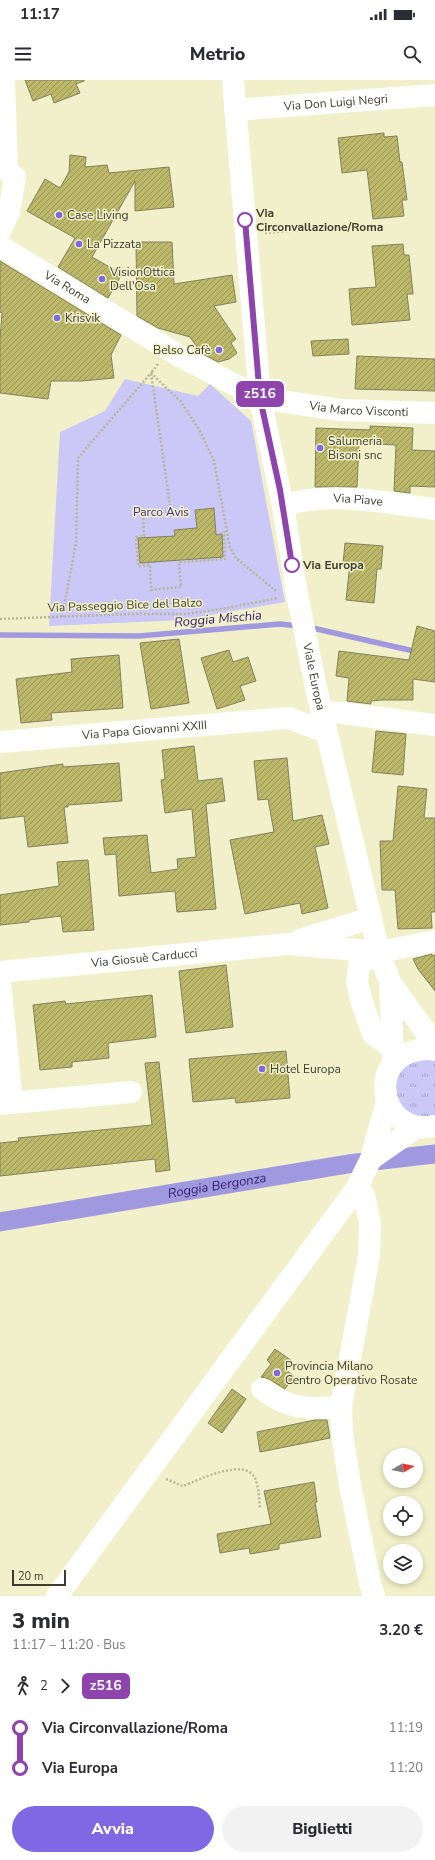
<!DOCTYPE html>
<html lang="it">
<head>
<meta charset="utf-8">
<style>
  body { margin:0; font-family:"Nunito Sans",sans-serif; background:#f2f2f3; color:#2b2b33; height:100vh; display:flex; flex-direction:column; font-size:15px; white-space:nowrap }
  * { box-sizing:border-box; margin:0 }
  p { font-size:13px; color:#7c7c81 }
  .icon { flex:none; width:22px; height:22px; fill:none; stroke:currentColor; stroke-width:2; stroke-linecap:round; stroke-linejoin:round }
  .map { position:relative; height:1516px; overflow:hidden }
  .panel { display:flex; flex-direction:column; background:#fff; flex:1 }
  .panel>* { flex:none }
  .badge { padding:0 8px; border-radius:6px; font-size:14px; line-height:26px }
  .needle { width:26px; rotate:81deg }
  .fabs { position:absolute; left:383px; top:1368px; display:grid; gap:8px }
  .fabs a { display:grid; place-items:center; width:40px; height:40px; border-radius:50%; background:#fff; box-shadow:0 2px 6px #0003; font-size:20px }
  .scale { position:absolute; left:12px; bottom:10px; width:54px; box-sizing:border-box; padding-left:4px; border:2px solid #3d3d2e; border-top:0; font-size:11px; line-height:14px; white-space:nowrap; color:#3d3d2e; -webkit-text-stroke:3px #f1f0ca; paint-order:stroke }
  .map>.badge { position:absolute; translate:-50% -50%; box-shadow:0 0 0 2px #fff }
  .legs { display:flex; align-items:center; gap:6px; height:44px; padding:0 12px; font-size:13px }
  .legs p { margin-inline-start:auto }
  .overview { display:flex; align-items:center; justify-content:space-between; height:68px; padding:0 12px }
  h1 { font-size:22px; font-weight:800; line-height:30px }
  .button { display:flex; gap:8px; margin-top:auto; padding:8px 12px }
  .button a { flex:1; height:46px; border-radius:24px; background:#7e68e3; color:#fff; font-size:16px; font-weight:800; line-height:46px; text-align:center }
  .button a+a { background:#f2f2f3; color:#2b2b33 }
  ul { padding:0 12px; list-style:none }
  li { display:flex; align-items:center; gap:14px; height:40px; font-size:15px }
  li i { display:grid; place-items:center; width:6px; height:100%; margin:0 5px; background:currentColor }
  li i::after { content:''; width:10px; height:10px; margin:-5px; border:3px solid; border-radius:50%; background:#fff }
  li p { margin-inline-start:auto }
  li:first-child i { background:linear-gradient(#0000 50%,currentColor 0) }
  li:last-child i { background:linear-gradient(currentColor 50%,#0000 0) }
  .status { display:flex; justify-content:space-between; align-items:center; height:28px; padding:0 20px; background:#fff; direction:ltr }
  .status svg { height:11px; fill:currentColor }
  header { display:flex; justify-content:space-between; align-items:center; height:52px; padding:0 12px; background:#fff; font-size:18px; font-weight:800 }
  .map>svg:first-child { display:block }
  .grass { fill:url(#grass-tufts) }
  .green { fill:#cbc8f8 }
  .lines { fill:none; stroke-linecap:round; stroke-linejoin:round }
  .stream { stroke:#a099df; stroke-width:5.5 }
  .canal { stroke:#a099df; stroke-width:19 }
  .building { fill:url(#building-hatch); stroke:#82815f }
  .path { stroke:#b7b697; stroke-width:2.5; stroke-dasharray:2 2; stroke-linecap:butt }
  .minor { stroke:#fff; stroke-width:22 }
  .line-1-casing { stroke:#fff; stroke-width:9 }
  .line-1 { stroke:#8e44ad; stroke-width:6 }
  .poi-dot { fill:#7e68e3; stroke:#f1f0ca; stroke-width:1.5 }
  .stop-1-dot { fill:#fff; stroke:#8e44ad; stroke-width:2 }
  .labels { text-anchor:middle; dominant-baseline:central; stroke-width:3; stroke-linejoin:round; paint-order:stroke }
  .street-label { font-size:12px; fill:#3d3d2e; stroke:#f1f0ca }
  .stop-label { font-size:12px; font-weight:bold; fill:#3d3d2e; stroke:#f1f0ca; text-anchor:start }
  .poi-label { font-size:12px; fill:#3d3d2e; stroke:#f1f0ca; text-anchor:start }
  .park-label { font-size:12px; fill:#402f80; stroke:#f1f0ca }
  .water-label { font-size:13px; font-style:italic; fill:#321e6e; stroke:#f1f0ca }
</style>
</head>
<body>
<div class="status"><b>11:17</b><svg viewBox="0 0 49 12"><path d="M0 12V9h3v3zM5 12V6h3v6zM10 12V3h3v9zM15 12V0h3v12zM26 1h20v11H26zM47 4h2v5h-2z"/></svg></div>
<header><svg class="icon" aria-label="menu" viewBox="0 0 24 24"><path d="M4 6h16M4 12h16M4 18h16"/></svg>Metrio<svg class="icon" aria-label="search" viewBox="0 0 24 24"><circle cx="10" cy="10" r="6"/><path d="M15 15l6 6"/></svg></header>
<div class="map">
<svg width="435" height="1516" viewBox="0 0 435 1516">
  <defs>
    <pattern id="grass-tufts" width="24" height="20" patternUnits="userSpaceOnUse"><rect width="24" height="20" fill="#cbc8f8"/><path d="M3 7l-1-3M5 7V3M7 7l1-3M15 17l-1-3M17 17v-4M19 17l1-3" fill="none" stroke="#a6a4c9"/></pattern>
    <pattern id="building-hatch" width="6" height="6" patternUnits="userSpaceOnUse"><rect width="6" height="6" fill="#bcb86a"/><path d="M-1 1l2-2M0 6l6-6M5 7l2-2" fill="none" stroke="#9a9758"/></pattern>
  </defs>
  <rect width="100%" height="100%" fill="#f1f0ca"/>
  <path class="grass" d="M435 978V1036H412L398 1024 395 995 408 981Z"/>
  <path class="green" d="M125 299 198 316 210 304 251 341 285 522 183 540 49 546 60 352 105 331Z"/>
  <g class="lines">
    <path class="stream" d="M308 547 418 572
      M0 555 139 556 280 544 299 546"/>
    <path class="canal" id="s1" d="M0 1142 348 1084 435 1074"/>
  </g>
  <path class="building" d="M25 0H84V1L76 4 80 13 54 23 51 14 33 21Z
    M384 53V57L397 56 400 82H402L407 120H402L404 136 373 139 367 90 342 93 338 58Z
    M70 75 86 77 85 87 107 85 109 93 169 87 174 127 135 131V101L92 177 122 194 108 218 58 187 75 158 27 131 45 99 60 108 69 92Z
    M136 162H172L174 204 232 195 236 222 214 226 236 259 231 263 237 273 229 279 218 282 201 273 190 257 158 248 137 236Z
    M403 164 404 175H409L413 214H407L410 240 352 245 349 209 376 207 372 166Z
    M0 181 121 255 111 275 114 298 82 301H51L48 319 0 313V259L2 233 0 232Z
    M348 259 349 274 313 276 311 261Z
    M357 276 435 279V311L355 309Z
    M370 346 413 348 412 370 435 371V407L410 406V413L394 411 396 365 359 363 357 407H315L316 348 370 350Z
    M214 428 216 455 222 454 223 477 140 483 138 458 175 456 174 450 197 448 195 430Z
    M345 463 383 466 381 489H377L374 523 346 520 350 484H343Z
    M417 546 435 551V602L413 599V620H382L371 621V624L347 621 349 598 336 596 339 571 409 580Z
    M179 559 189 623 151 629 140 563Z
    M229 570 233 582 248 577 256 601 240 606 245 620 217 629 201 578Z
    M119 575 123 628 51 633 52 640 21 643 16 599 72 592 71 579Z
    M376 651 406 654 403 695 372 692Z
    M194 666 198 701 222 698 225 721 206 724 216 829 177 832 175 811 119 816 116 774 105 775 103 758 147 755 151 793 178 789 177 779 196 777 192 729 165 733 161 700 165 699 162 670Z
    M287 678 293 741 322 735 329 764 315 767 328 828 302 834 300 823 245 834 230 760 274 752 268 719 258 720 254 681Z
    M119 683 122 721 68 725V727H64L68 763 28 767 24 736 0 739V693L63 684V687Z
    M398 706 427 709 424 738H435V832H431L432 848 398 849 395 810H382L380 761H393Z
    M88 780 94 850 63 852 61 836 29 840V842L0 845V815L59 806 57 782Z
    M432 874V876L435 875V911L418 889 413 879Z
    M226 885 233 947 186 953 179 891Z
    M152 915 156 957 108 963 109 978 72 982V987L40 990 33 925 65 921 66 924Z
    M286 971 290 1018 236 1023 235 1018 193 1022 189 979Z
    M159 982 170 1090 156 1092 155 1079 0 1096V1063L19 1061 18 1058 152 1045 145 983Z
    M275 1269 292 1281 286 1290 294 1296 285 1309 269 1299 261 1297 271 1284 267 1280Z
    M232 1309 246 1319 222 1353 208 1343Z
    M315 1340H327L330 1358 260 1372 257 1352Z
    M314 1402 317 1422H315L321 1457 279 1464V1469L250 1474 249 1468 220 1473 217 1454 271 1444 264 1411Z"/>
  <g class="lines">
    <path class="path" d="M265 153 314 149
      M158 284 151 293 171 432 143 434 144 456 136 457 138 486 150 485 151 510 181 507 179 482 225 479 224 452H227
      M62 537 76 463 78 378 151 293 181 322 200 351 214 381 230 468 236 478 276 511
      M0 539 132 534H184L222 529 278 518
      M166 1399 183 1406C199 1400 244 1377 255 1398 259 1407 259 1419 260 1429"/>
    <g class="minor">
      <path id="s2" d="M233 0 260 318 283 426 297 514 317 612 379 872 390 902 435 965"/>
      <path id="s3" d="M235 30 435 15"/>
      <path d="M0 151 9 132 15 97 7 91 4 0"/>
      <path id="s4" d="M0 166 178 275 260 318 340 330 435 333"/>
      <path id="s5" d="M283 426C331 410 385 423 435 429"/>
      <path d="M322 632 342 633 435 645"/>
      <path id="s6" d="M0 662 289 638 326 652"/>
      <path d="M300 860 371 838"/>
      <path d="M379 872 359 885 357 902 362 923 373 954 392 968"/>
      <path id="s7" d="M0 892 288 864 379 872 435 861"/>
      <path d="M0 902 12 1023"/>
      <path d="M390 902 393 977"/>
      <path d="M435 970C428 968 421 969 414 971 364 985 384 1058 435 1046"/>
      <path d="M0 1024 131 1012"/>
      <path d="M371 1079 417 1047"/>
      <path d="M356 1109 364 1115 370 1143 369 1176 341 1327 342 1354 350 1405 370 1503 374 1516"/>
      <path d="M262 1309C289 1330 309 1329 341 1327"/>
      <path d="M57 1516 356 1109 371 1079 387 1021"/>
    </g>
  </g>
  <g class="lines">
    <g class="line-1-casing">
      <path id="line-1" d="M245 140 260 318 280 410 292 485"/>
    </g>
    <use href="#line-1" class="line-1"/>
  </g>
  <g class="poi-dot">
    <circle cx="59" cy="135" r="4"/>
    <circle cx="79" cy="164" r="4"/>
    <circle cx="102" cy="199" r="4"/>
    <circle cx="57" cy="238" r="4"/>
    <circle cx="219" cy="270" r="4"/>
    <circle cx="320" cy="368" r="4"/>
    <circle cx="262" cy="989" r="4"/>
    <circle cx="277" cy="1293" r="4"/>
  </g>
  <g class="stop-1-dot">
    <circle cx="245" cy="140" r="7"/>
    <circle cx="292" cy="485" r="7"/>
  </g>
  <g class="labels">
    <g class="street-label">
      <text stroke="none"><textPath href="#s3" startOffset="101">Via Don Luigi Negri</textPath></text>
      <text stroke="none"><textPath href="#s4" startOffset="79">Via Roma</textPath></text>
      <text stroke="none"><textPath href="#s4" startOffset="401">Via Marco Visconti</textPath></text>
      <text stroke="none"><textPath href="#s5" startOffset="76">Via Piave</textPath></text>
      <text transform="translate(125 525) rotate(-2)">Via Passeggio Bice del Balzo</text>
      <text stroke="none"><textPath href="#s2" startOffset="603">Viale Europa</textPath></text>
      <text stroke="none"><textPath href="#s6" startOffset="145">Via Papa Giovanni XXIII</textPath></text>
      <text stroke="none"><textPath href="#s7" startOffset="145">Via Giosuè Carducci</textPath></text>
    </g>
    <g class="stop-label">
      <text x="256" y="133">Via<tspan x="256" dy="14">Circonvallazione/Roma</tspan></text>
      <text x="303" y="485">Via Europa</text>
    </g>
    <g class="poi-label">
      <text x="67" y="135">Case Living</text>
      <text x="87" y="164">La Pizzata</text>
      <text x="110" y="192">VisionOttica<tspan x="110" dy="14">Dell'Osa</tspan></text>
      <text x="65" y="238">Krisvik</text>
      <text x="211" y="270" text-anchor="end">Belso Cafè</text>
      <text x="328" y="361">Salumeria<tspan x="328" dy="14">Bisoni snc</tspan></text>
      <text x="270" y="989">Hotel Europa</text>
      <text x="285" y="1286">Provincia Milano<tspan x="285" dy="14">Centro Operativo Rosate</tspan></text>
    </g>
    <g class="park-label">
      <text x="161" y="432">Parco Avis</text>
    </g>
    <g class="water-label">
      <text transform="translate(218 539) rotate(-5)">Roggia Mischia</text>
      <text stroke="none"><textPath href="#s1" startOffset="220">Roggia Bergonza</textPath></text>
    </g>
  </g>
</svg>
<div class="fabs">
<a><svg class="needle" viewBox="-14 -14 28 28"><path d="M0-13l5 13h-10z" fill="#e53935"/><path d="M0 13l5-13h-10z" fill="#7c7c81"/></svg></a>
<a><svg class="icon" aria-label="locate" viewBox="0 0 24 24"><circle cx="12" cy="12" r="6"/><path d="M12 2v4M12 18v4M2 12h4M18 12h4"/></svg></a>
<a><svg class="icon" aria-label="layers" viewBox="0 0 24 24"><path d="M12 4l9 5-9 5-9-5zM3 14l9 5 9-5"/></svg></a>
</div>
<div class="scale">20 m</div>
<b class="badge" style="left:260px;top:314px;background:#8e44ad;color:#fff">z516</b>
</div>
<section class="panel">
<div class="overview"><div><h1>3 min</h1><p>11:17 – 11:20 · Bus</p></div><b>3.20 €</b></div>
<div class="legs"><svg class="icon" aria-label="walk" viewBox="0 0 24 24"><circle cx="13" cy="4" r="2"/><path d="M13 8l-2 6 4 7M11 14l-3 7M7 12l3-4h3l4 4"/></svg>2<svg class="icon" aria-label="forward" viewBox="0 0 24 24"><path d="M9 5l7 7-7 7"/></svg><b class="badge" style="background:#8e44ad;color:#fff">z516</b></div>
<ul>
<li><i style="color:#8e44ad"></i><b>Via Circonvallazione/Roma</b><p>11:19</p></li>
<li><i style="color:#8e44ad"></i><b>Via Europa</b><p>11:20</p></li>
</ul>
<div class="button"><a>Avvia</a><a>Biglietti</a></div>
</section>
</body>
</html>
